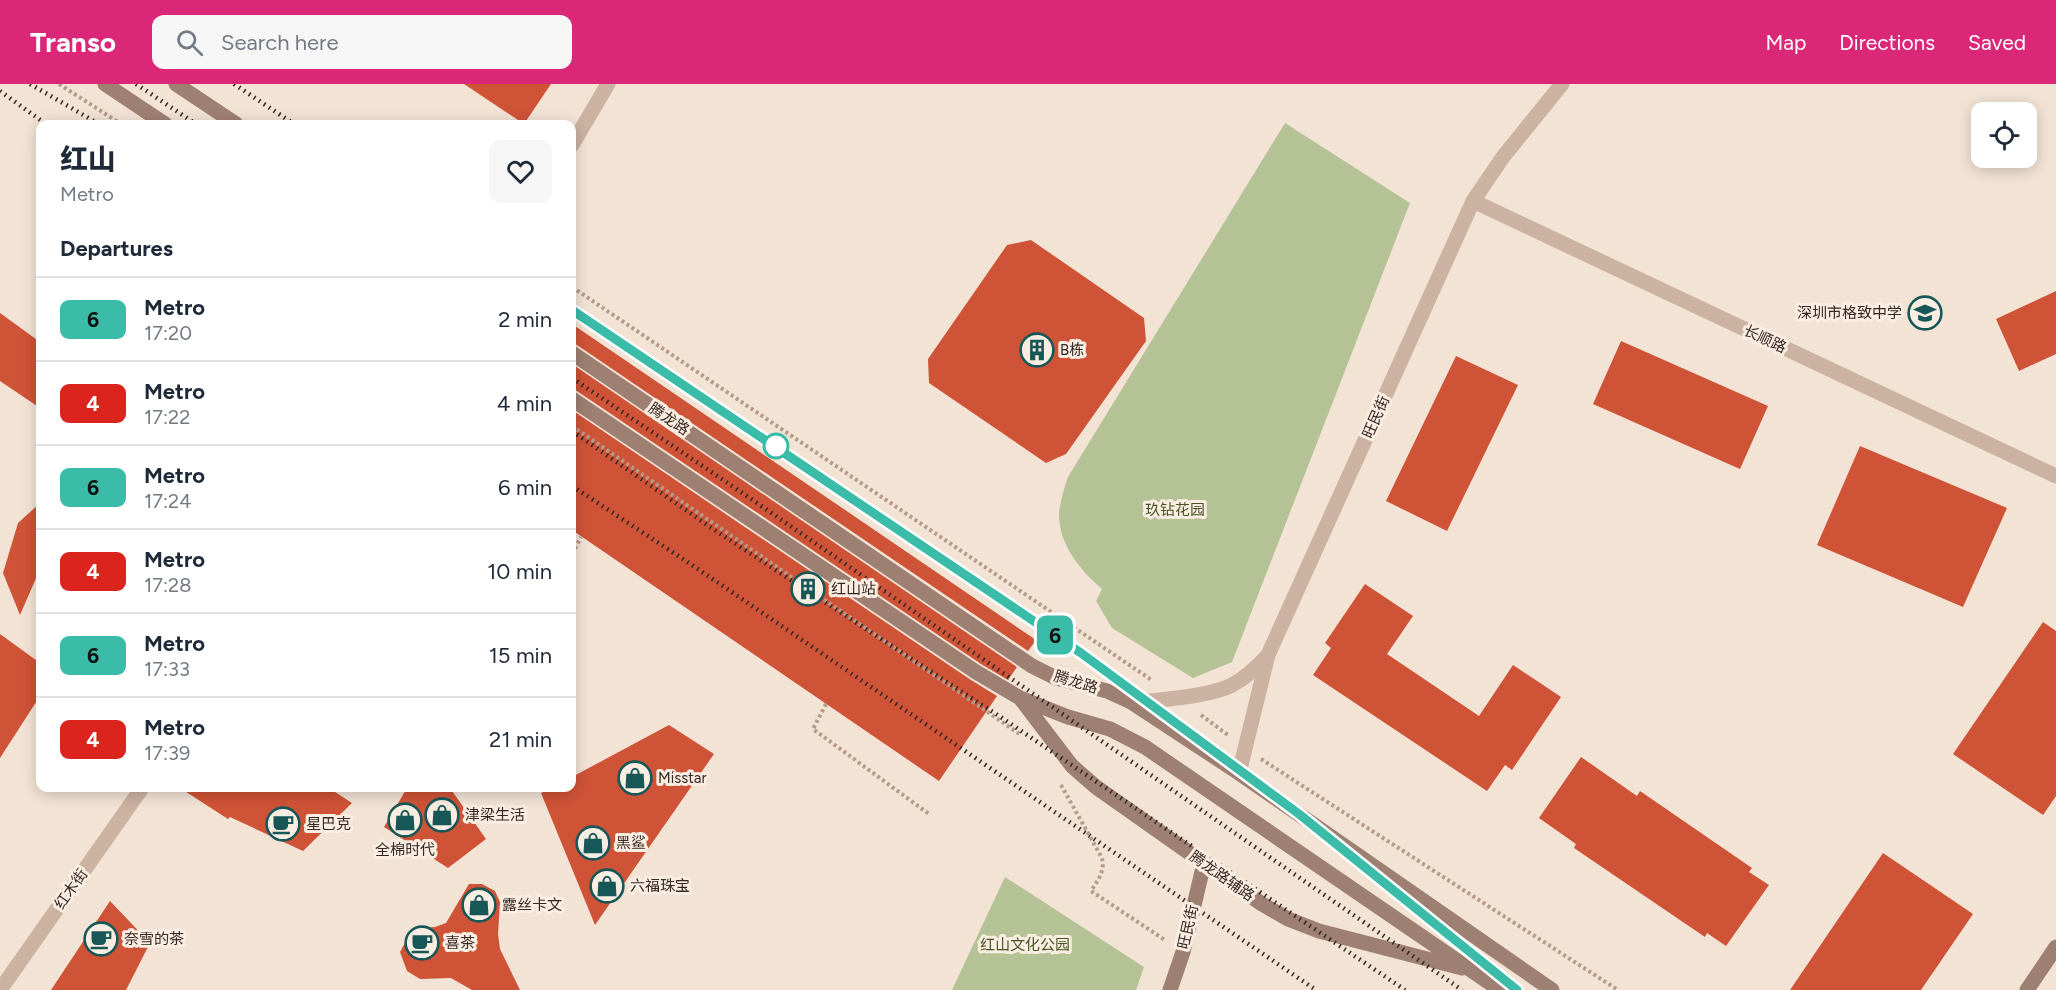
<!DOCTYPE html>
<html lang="en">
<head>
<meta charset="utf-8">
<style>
  body { margin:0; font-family:Figtree,"Noto Sans SC",sans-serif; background:#f6f6f7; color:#1f2937; height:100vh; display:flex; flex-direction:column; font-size:22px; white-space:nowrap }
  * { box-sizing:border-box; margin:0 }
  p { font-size:20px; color:#747a83 }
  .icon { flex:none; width:33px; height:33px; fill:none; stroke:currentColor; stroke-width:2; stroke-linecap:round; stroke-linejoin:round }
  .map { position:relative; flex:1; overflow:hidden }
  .drawer { position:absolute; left:36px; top:36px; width:540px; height:672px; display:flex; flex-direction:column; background:#fff; border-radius:12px; box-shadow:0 3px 15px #0003 }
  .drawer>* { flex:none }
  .badge { padding:0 12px; border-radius:9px; font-size:21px; line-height:39px }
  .controls { position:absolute; left:1971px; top:18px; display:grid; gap:12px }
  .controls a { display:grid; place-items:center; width:66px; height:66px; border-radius:12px; background:#fff; box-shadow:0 3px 15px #0003; font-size:30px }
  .map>.badge { position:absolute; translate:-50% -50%; box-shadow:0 0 0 3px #fff }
  h2 { padding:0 24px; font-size:22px; line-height:54px }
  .round { display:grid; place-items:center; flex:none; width:63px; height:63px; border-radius:12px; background:#f6f6f7 }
  .summary { display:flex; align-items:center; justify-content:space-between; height:102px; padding:0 24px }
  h1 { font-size:28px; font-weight:800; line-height:45px }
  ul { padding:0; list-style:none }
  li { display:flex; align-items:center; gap:18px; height:84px; padding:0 24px; border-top:2px solid #e0e1e3 }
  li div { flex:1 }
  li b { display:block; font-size:22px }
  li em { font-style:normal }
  li .badge { min-width:66px; font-weight:700; text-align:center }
  header { display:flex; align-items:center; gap:36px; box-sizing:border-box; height:84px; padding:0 30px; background:#db2777; color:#fff }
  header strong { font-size:28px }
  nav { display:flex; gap:33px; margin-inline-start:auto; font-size:21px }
  .search { width:420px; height:54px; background:#f6f6f7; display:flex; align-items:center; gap:15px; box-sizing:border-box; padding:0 21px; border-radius:12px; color:#747a83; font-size:22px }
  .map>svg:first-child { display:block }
  .green { fill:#b5c295 }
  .building { fill:#cf5337 }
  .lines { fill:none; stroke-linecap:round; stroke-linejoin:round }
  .path { stroke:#b69b8b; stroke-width:4; stroke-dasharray:3 3; stroke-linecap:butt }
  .street { stroke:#cbb2a1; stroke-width:15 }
  .secondary { stroke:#9e8072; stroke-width:15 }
  .rail { stroke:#342824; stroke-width:4.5; stroke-dasharray:1.5 4.5; stroke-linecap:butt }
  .line-casing { stroke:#fff; stroke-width:14 }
  .line { stroke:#3abca8; stroke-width:9 }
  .stop-dot { fill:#fff; stroke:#3abca8; stroke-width:3 }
  .labels { text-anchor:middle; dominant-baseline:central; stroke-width:6; stroke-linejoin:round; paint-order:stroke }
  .poi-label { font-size:15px; fill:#342824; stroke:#faede1; text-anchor:start }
  .street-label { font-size:15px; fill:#342824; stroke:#faede1 }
  .park-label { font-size:15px; fill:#465426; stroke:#faede1 }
</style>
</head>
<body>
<header>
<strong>Transo</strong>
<div class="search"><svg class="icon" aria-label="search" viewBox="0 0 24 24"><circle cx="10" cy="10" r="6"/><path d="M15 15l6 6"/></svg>Search here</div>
<nav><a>Map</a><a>Directions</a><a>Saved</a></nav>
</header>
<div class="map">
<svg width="2056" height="906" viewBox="0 0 2056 906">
  <rect width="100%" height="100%" fill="#f2e3d5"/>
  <path class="green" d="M1285 39 1410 119 1232 578 1193 594 1112 544 1096 517 1102 505C1080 486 1059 461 1059 430 1060 417 1064 405 1068 393Z
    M1005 793 1144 883 1136 906H952Z"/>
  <path class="building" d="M464 0H551L524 40Z
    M1031 156 1144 234 1146 257 1066 370 1046 379 929 299 928 275 1007 161Z
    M2056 207V270L2019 287 1996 235Z
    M0 229 40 258V324L0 297Z
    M572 240 1036 556 1028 567 577 261 572 259Z
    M1621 257 1768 322 1740 385 1593 320Z
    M1456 272 1518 301 1447 447 1386 417Z
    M572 280 1017 583 1008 596 981 580 577 307 572 305Z
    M572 326 971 596 997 612 939 697 572 446Z
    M1860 362 2007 424 1963 523 1817 461Z
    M40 419V485L20 531 3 489 18 439Z
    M1365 500 1413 532 1387 570 1479 632 1513 581 1561 613 1512 686 1505 681 1487 707 1313 591 1331 564 1325 559Z
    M2043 538 2056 547V712L2043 731 1953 670Z
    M0 550 40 579V612L0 674Z
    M669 641 714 670 595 841 541 709 552 704H572V693Z
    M1581 673 1637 712 1640 707 1752 784 1749 788 1769 801 1726 862 1707 849 1705 853 1574 764 1576 760 1539 734Z
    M180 704H329L352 719 303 767 230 733 228 735Z
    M407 704H450L486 755 448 784 384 743Z
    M1883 769 1973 830 1921 906H1790Z
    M469 800H482L495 807 500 818 498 850 500 865 520 906H472L451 894 420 895 407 887 400 868 410 850 421 844 435 843 446 839Z
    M110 817 150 859 126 906H51Z"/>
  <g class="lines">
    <path class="path" d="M59 0 121 40
      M572 203 1153 597
      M572 342 1021 651
      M572 470 581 453
      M826 620 813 645 929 730
      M1201 631 1228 651
      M1261 675 1618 906
      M1061 701 1102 774C1105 788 1098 796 1091 807L1165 856"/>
    <path class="street" d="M572 61 608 0
      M1473 117 2056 392
      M1131 618C1157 617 1211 612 1232 601 1247 593 1257 583 1268 571
      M1239 689 1268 571 1473 117 1503 73 1562 0
      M0 906 142 704"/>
    <path class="secondary" d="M105 0 165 40
      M176 0 236 40
      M572 269 1032 582 1056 594 1107 607 1131 618 1239 689 1552 906
      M572 315 976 588 1020 614 1068 633 1110 645 1145 663 1500 906
      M1020 614 1072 682 1096 703 1262 820 1288 835 1319 847 1462 884
      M1170 906 1183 868 1204 779
      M2027 906 2056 863"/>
    <path class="rail" d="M30 0 99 40
      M136 0 196 40
      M234 0 294 40
      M0 7 46 40
      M572 226 1081 569 1299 731 1517 906
      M572 294 744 410 1462 906
      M572 347 716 447 1002 634 1405 906
      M572 402 692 481 1316 906"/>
  </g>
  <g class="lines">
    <g class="line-casing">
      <path id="line" d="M572 226 1081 569 1299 730 1517 906"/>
    </g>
    <use href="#line" class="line"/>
  </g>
  <defs>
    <g id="school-ring" transform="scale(1.725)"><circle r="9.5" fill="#faede1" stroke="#175758" stroke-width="1.5"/><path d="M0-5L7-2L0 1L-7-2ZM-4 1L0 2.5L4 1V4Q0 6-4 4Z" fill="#175758"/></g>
    <g id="building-ring" transform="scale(1.725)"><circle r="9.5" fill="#faede1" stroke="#175758" stroke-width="1.5"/><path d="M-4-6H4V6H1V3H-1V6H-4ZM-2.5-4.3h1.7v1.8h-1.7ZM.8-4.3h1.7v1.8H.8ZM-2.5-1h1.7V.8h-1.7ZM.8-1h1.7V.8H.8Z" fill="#175758"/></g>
    <g id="shop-ring" transform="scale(1.725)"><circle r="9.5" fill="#faede1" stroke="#175758" stroke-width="1.5"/><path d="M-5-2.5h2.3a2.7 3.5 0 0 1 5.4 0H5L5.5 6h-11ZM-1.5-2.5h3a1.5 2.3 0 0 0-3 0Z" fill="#175758"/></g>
    <g id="cafe-ring" transform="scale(1.725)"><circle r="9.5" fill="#faede1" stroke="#175758" stroke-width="1.5"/><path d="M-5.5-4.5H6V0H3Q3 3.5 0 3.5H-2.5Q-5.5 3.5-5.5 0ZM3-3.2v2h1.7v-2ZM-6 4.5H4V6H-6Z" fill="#175758"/></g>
  </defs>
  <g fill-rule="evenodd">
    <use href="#school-ring" x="1925" y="229"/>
    <use href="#building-ring" x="1037" y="266"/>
    <use href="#building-ring" x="808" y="505"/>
    <use href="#shop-ring" x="635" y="694"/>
    <use href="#shop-ring" x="442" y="731"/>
    <use href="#shop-ring" x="405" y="736"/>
    <use href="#cafe-ring" x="283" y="740"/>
    <use href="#shop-ring" x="593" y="759"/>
    <use href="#shop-ring" x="607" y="802"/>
    <use href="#shop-ring" x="479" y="821"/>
    <use href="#cafe-ring" x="101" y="855"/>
    <use href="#cafe-ring" x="422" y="859"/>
  </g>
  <circle class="stop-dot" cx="776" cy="362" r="12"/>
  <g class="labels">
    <g class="poi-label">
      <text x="1902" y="229" text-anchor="end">深圳市格致中学</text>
      <text x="1060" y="266">B栋</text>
      <text x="831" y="505">红山站</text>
      <text x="658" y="694">Misstar</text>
      <text x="465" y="731">津梁生活</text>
      <text x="306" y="740">星巴克</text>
      <text x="616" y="759">黑鲨</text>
      <text x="405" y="766" text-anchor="middle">全棉时代</text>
      <text x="630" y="802">六福珠宝</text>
      <text x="502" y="821">露丝卡文</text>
      <text x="124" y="855">奈雪的茶</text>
      <text x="445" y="859">喜茶</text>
    </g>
    <g class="street-label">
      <text transform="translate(1765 255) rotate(25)">长顺路</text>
      <text transform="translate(1376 333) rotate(-66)">旺民街</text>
      <text transform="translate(669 335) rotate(34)">腾龙路</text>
      <text transform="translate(1076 598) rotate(17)">腾龙路</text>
      <text transform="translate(1222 792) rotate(35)">腾龙路辅路</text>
      <text transform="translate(71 805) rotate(-55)">红木街</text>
      <text transform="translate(1188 843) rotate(-77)">旺民街</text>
    </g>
    <g class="park-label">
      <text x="1175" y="426">玖钻花园</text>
      <text x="1025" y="861">红山文化公园</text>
    </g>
  </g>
</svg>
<div class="controls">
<a><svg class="icon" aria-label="locate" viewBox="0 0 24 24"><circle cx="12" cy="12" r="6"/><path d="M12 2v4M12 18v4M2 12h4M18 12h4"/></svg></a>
</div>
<b class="badge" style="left:1055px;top:551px;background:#3abca8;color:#111">6</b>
<section class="drawer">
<div class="summary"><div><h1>红山</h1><p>Metro</p></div><a class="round"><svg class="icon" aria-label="heart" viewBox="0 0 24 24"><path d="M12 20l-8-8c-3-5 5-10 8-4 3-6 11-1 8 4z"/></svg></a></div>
<h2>Departures</h2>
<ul>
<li><span class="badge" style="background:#3abca8;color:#111">6</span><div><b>Metro</b><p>17:20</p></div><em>2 min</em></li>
<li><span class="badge" style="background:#dc241f;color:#fff">4</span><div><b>Metro</b><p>17:22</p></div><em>4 min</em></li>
<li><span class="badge" style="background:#3abca8;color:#111">6</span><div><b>Metro</b><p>17:24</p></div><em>6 min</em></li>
<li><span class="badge" style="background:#dc241f;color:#fff">4</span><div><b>Metro</b><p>17:28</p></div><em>10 min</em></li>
<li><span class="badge" style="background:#3abca8;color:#111">6</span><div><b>Metro</b><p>17:33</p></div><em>15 min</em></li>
<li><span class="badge" style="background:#dc241f;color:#fff">4</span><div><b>Metro</b><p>17:39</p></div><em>21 min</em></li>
</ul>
</section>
</div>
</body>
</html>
